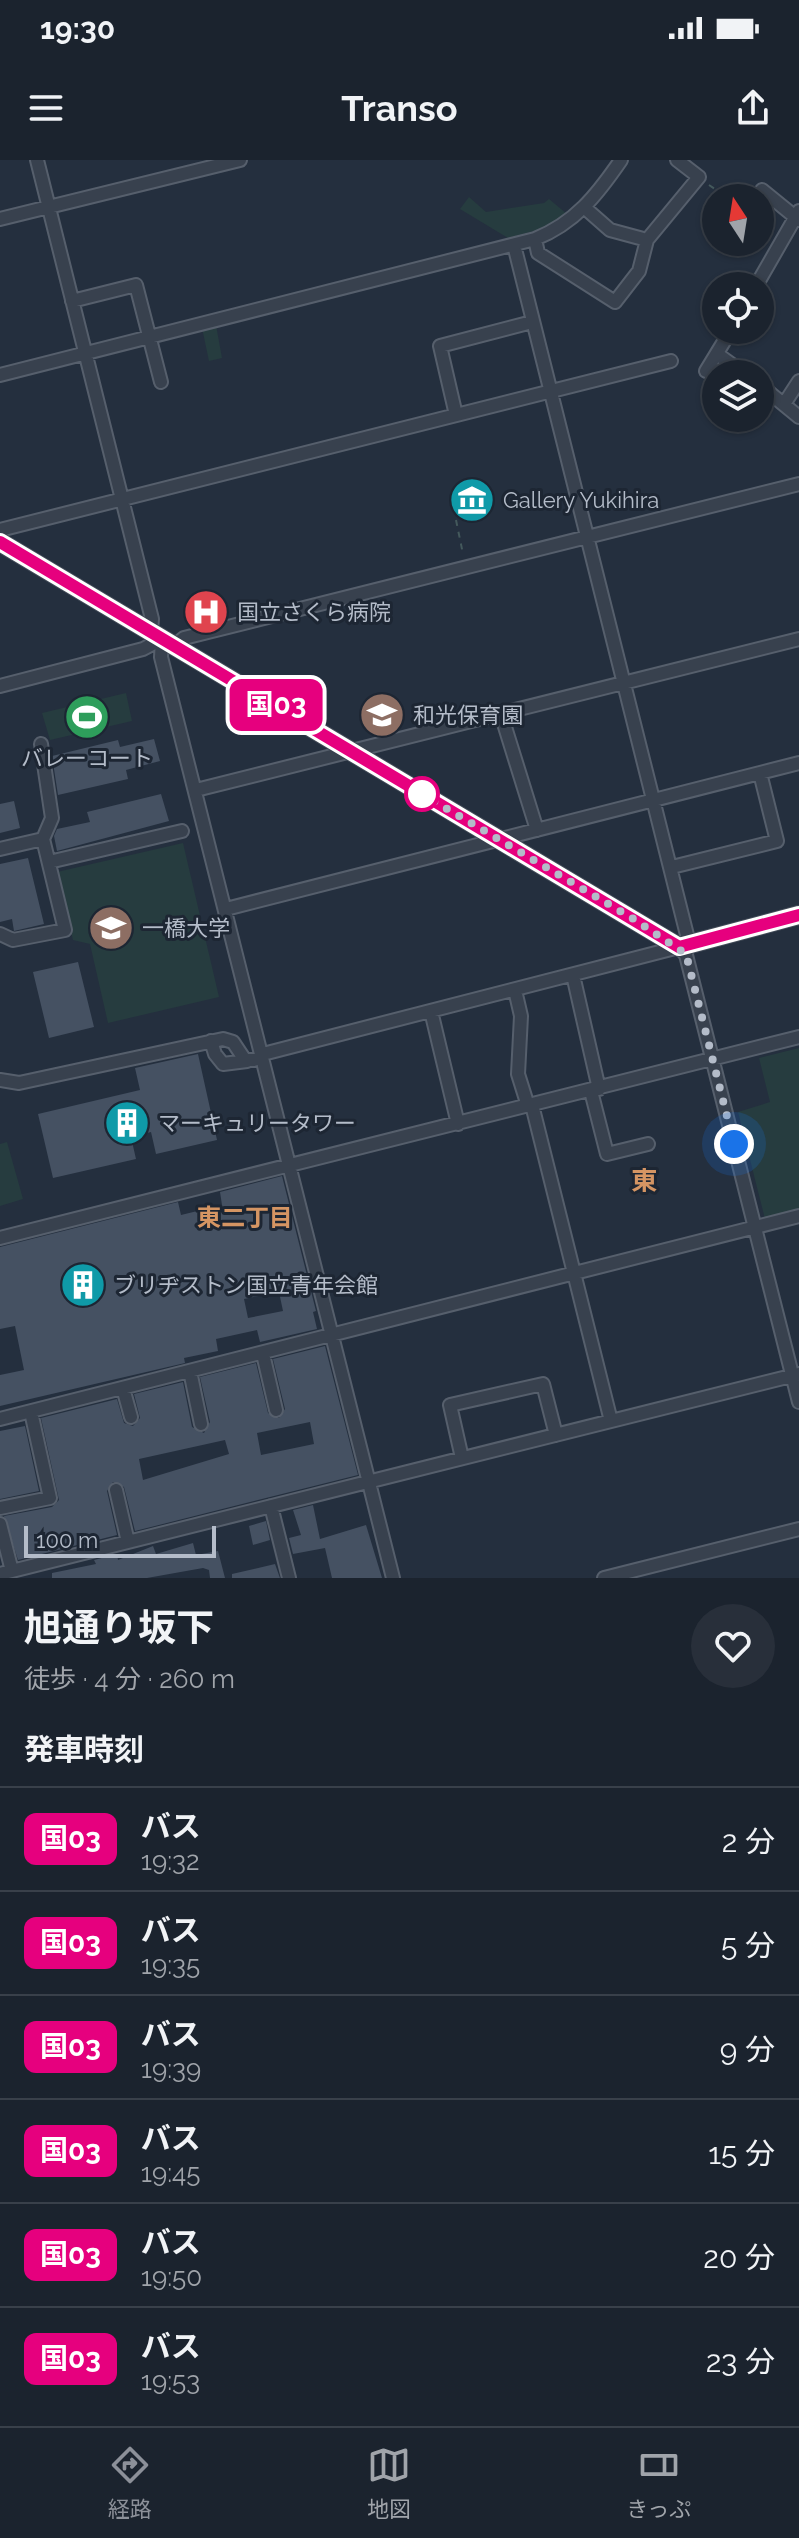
<!DOCTYPE html>
<html lang="ja">
<head>
<meta charset="utf-8">
<style>
  body { margin:0; font-family:Raleway,"Noto Sans JP",sans-serif; background:#282f3a; color:#f1f3f6; height:100vh; display:flex; flex-direction:column; font-size:30px; white-space:nowrap }
  * { box-sizing:border-box; margin:0 }
  p { font-size:26px; color:#a0a4aa }
  .icon { flex:none; width:44px; height:44px; fill:none; stroke:currentColor; stroke-width:2; stroke-linecap:round; stroke-linejoin:round }
  .map { position:relative; height:1418px; overflow:hidden }
  .details { display:flex; flex-direction:column; background:#1b232e; flex:1 }
  .details>* { flex:none }
  .badge { padding:0 16px; border-radius:12px; font-size:28px; line-height:52px }
  .needle { width:52px; rotate:348deg }
  .tools { position:absolute; left:702px; top:24px; display:grid; gap:16px }
  .tools a { display:grid; place-items:center; width:72px; height:72px; border-radius:50%; background:#1b232e; box-shadow:0 2px 6px #0004,0 0 0 2px #39404a; font-size:40px }
  .scale { position:absolute; left:24px; bottom:20px; width:192px; box-sizing:border-box; padding-left:8px; border:4px solid #b4bcc9; border-top:0; font-size:22px; line-height:28px; white-space:nowrap; color:#b4bcc9; -webkit-text-stroke:6px #1d2633; paint-order:stroke }
  .you { position:absolute; width:40px; height:40px; margin:-20px; border:6px solid #fff; border-radius:50%; background:#1a73e8; box-shadow:0 0 0 12px #1a73e833 }
  .map>.badge { position:absolute; translate:-50% -50%; box-shadow:0 0 0 4px #fff }
  h2 { padding:0 24px; font-size:30px; line-height:72px }
  .round { display:grid; place-items:center; flex:none; width:84px; height:84px; border-radius:42px; background:#282f3a }
  .summary { display:flex; align-items:center; justify-content:space-between; height:136px; padding:0 24px }
  h1 { font-size:38px; font-weight:700; line-height:60px }
  ul { padding:0; list-style:none }
  li { display:flex; align-items:center; gap:24px; height:104px; padding:0 24px; border-top:2px solid #39404a }
  li div { flex:1 }
  li b { display:block; font-size:30px }
  li em { font-style:normal }
  li .badge { min-width:88px; font-weight:700; text-align:center }
  .status { display:flex; justify-content:space-between; align-items:center; height:56px; padding:0 40px; background:#1b232e; direction:ltr }
  .status svg { height:22px; fill:currentColor }
  header { display:flex; justify-content:space-between; align-items:center; height:104px; padding:0 24px; background:#1b232e; font-size:36px; font-weight:700 }
  .dock { display:flex; justify-content:space-around; align-items:center; height:112px; border-top:2px solid #39404a; background:#1b232e; font-size:22px; color:#a0a4aa }
  .dock a { display:grid; justify-items:center; gap:4px }
  .dock .on { color:#8c9099 }
  .map>svg:first-child { display:block }
  .green { fill:#263c3f }
  .building { fill:#455162; fill-rule:evenodd }
  .lines { fill:none; stroke-linecap:round; stroke-linejoin:round }
  .minor-casing { stroke:#565f6c; stroke-width:16 }
  .major-casing { stroke:#414a57; stroke-width:20 }
  .path { stroke:#44595c; stroke-width:2; stroke-dasharray:6 6; stroke-linecap:butt }
  .minor { stroke:#38414e; stroke-width:12 }
  .major { stroke:#56606e; stroke-width:16 }
  .line-casing { stroke:#fff; stroke-width:18 }
  .line { stroke:#e6007e; stroke-width:12 }
  .walk { stroke:#b4bcc9; stroke-width:8; stroke-dasharray:0 14.4 }
  .stop-dot { fill:#fff; stroke:#e6007e; stroke-width:4 }
  .labels { text-anchor:middle; dominant-baseline:central; stroke-width:6; stroke-linejoin:round; paint-order:stroke }
  .poi-label { font-size:22px; fill:#b4bcc9; stroke:#1d2633; text-anchor:start }
  .neighbourhood-label { font-size:24px; font-weight:bold; fill:#d59563; stroke:#1d2633 }
  .quarter-label { font-size:26px; font-weight:bold; fill:#d59563; stroke:#1d2633 }
</style>
</head>
<body>
<div class="status"><b>19:30</b><svg viewBox="0 0 49 12"><path d="M0 12V9h3v3zM5 12V6h3v6zM10 12V3h3v9zM15 12V0h3v12zM26 1h20v11H26zM47 4h2v5h-2z"/></svg></div>
<header><svg class="icon" aria-label="menu" viewBox="0 0 24 24"><path d="M4 6h16M4 12h16M4 18h16"/></svg>Transo<svg class="icon" aria-label="share" viewBox="0 0 24 24"><path d="M12 15V3M7 8l5-5 5 5M5 13v7h14v-7"/></svg></header>
<div class="map">
<svg width="799" height="1418" viewBox="0 0 799 1418">
  <rect width="100%" height="100%" fill="#242f3e"/>
  <path class="green" d="M469 37 486 52 544 43 549 39 567 54 545 68 508 78 460 49Z
    M216 165 222 198 209 201 202 168Z
    M126 533 132 561 50 580 42 553Z
    M183 683 219 837 108 863 90 784 73 780 57 712Z
    M799 888V1051L765 1059 738 952 770 942 759 898Z
    M7 982 23 1039 0 1046V984Z"/>
  <path class="building" d="M154 579 160 601 126 610 128 619 58 635 52 596 118 580 120 587Z
    M161 634 169 661 57 691 54 676 57 669 90 662 87 652Z
    M14 641 20 668 0 673V644Z
    M28 698 44 764 14 771 12 759 0 762V704Z
    M78 802 94 867 49 878 33 812Z
    M198 894 217 980 156 994 151 972 131 977 136 999 53 1018 38 954 140 930 135 908Z
    M282 1016 316 1151 313 1152 317 1169 260 1182 257 1170 216 1179 218 1191 184 1198 185 1203 0 1246V1215L24 1210 15 1166 0 1169V1087L178 1042 181 1055 222 1045 220 1032ZM279 1132 283 1151 248 1158 244 1139Z
    M325 1186 358 1315 135 1371 124 1327 113 1322 107 1331 117 1375 18 1400 4 1356 52 1347 59 1340 41 1258 117 1239 124 1263 133 1266 140 1258 134 1234 183 1222 192 1267 204 1273 210 1262 200 1217 256 1203 268 1253 279 1258 285 1249 273 1199ZM310 1262 314 1284 261 1295 257 1273ZM225 1280 229 1294 143 1320 139 1299Z
    M25 1266 39 1331 0 1339V1271Z
    M313 1345 320 1379 366 1365 382 1418H332L325 1388 293 1394 289 1378 301 1375 293 1350Z
    M266 1361 270 1380 253 1385 249 1366Z
    M193 1383 196 1395 218 1391 225 1418H210L209 1410 203 1408 147 1418H52V1413L96 1404 94 1400 117 1394 118 1400 153 1386 156 1394Z
    M275 1404 280 1418H232V1414Z"/>
  <g class="lines">
    <g class="minor-casing">
      <path id="minor" d="M37 0 152 459 151 472
        M762 30 799 60
        M585 48 610 70 647 80
        M0 59 240 0
        M535 79 538 93 615 142 639 111 647 80 699 17 677 0
        M514 85 689 783
        M756 126 799 51
        M72 141 136 125 161 222
        M717 194 745 214
        M706 211 731 170
        M0 215 535 79C575 63 597 35 621 0
        M760 225 799 257
        M784 244 799 221
        M456 255 440 186 532 162
        M0 370 671 201
        M162 479 161 497 393 1418
        M174 486 184 478 799 324
        M0 526 143 489 162 479
        M501 554 537 670
        M196 630 799 479
        M0 689 43 679
        M49 702 182 671
        M672 707 777 681 760 613
        M226 749 799 603
        M0 774 13 780 65 770 43 679 52 658 41 584
        M573 815 599 929
        M515 830 521 856 518 914 528 946
        M431 851 458 964
        M211 881 215 894 223 904 247 901
        M263 894 679 787 686 795 799 1242
        M0 920 19 923 223 879 233 882 245 900H254
        M591 931 607 994 648 984
        M532 945 611 1261
        M0 1078 799 877
        M263 1194 276 1250
        M190 1211 201 1264
        M123 1228 131 1257
        M0 1259 799 1056
        M462 1298 450 1245 543 1224 556 1275
        M116 1330 128 1382
        M271 1346 289 1418
        M0 1348 50 1338 31 1252
        M0 1364 12 1411
        M0 1414 799 1214
        M604 1418 799 1369"/>
    </g>
    <g class="major-casing">
      <path id="major" d="M0 382 679 787 799 755"/>
    </g>
    <path class="path" d="M709 25 728 38
      M456 360 463 394"/>
    <use href="#minor" class="minor"/>
    <use href="#major" class="major"/>
  </g>
  <g class="lines">
    <g class="line-casing">
      <path id="line" d="M0 382 679 787 799 755"/>
    </g>
    <use href="#line" class="line"/>
    <path class="walk" d="M422 634 632 758 686 794 734 984"/>
  </g>
  <defs>
    <g id="museum-disc" transform="scale(2.3)"><circle r="9.5" fill="#0f9aa8" stroke="#1d2633"/><path d="M0-6L6-3V-2H-6V-3ZM-5-1h2V3h-2ZM-1-1h2V3h-2ZM3-1h2V3H3ZM-6 4H6V6H-6Z" fill="#fff"/></g>
    <g id="hospital-disc" transform="scale(2.3)"><circle r="9.5" fill="#e0444e" stroke="#1d2633"/><path d="M-5-5h3v3.5h4V-5h3V5h-3V1.5h-4V5h-3Z" fill="#fff"/></g>
    <g id="school-disc" transform="scale(2.3)"><circle r="9.5" fill="#8d6e63" stroke="#1d2633"/><path d="M0-5L7-2L0 1L-7-2ZM-4 1L0 2.5L4 1V4Q0 6-4 4Z" fill="#fff"/></g>
    <g id="stadium-disc" transform="scale(2.3)"><circle r="9.5" fill="#2e9e5b" stroke="#1d2633"/><path d="M0-5a6.5 5 0 1 0 0 10a6.5 5 0 1 0 0-10ZM-3.5-1.8h7v3.6h-7Z" fill="#fff"/></g>
    <g id="university-disc" transform="scale(2.3)"><circle r="9.5" fill="#8d6e63" stroke="#1d2633"/><path d="M0-5L7-2L0 1L-7-2ZM-4 1L0 2.5L4 1V4Q0 6-4 4Z" fill="#fff"/></g>
    <g id="building-disc" transform="scale(2.3)"><circle r="9.5" fill="#0f9aa8" stroke="#1d2633"/><path d="M-4-6H4V6H1V3H-1V6H-4ZM-2.5-4.3h1.7v1.8h-1.7ZM.8-4.3h1.7v1.8H.8ZM-2.5-1h1.7V.8h-1.7ZM.8-1h1.7V.8H.8Z" fill="#fff"/></g>
  </defs>
  <g fill-rule="evenodd">
    <use href="#museum-disc" x="472" y="340"/>
    <use href="#hospital-disc" x="206" y="452"/>
    <use href="#school-disc" x="382" y="555"/>
    <use href="#stadium-disc" x="87" y="557"/>
    <use href="#university-disc" x="111" y="768"/>
    <use href="#building-disc" x="127" y="963"/>
    <use href="#building-disc" x="83" y="1125"/>
  </g>
  <circle class="stop-dot" cx="422" cy="634" r="16"/>
  <g class="labels">
    <g class="poi-label">
      <text x="503" y="340">Gallery Yukihira</text>
      <text x="237" y="452">国立さくら病院</text>
      <text x="413" y="555">和光保育園</text>
      <text x="87" y="598" text-anchor="middle">バレーコート</text>
      <text x="142" y="768">一橋大学</text>
      <text x="158" y="963">マーキュリータワー</text>
      <text x="114" y="1125">ブリヂストン国立青年会館</text>
    </g>
    <g class="neighbourhood-label">
      <text x="245" y="1057">東二丁目</text>
    </g>
    <g class="quarter-label">
      <text x="644" y="1021">東</text>
    </g>
  </g>
</svg>
<div class="tools">
<a><svg class="needle" viewBox="-14 -14 28 28"><path d="M0-13l5 13h-10z" fill="#e53935"/><path d="M0 13l5-13h-10z" fill="#a0a4aa"/></svg></a>
<a><svg class="icon" aria-label="locate" viewBox="0 0 24 24"><circle cx="12" cy="12" r="6"/><path d="M12 2v4M12 18v4M2 12h4M18 12h4"/></svg></a>
<a><svg class="icon" aria-label="layers" viewBox="0 0 24 24"><path d="M12 4l9 5-9 5-9-5zM3 14l9 5 9-5"/></svg></a>
</div>
<div class="scale">100 m</div>
<div class="you" style="left:734px;top:984px"></div>
<b class="badge" style="left:276px;top:545px;background:#e6007e;color:#fff">国03</b>
</div>
<section class="details">
<div class="summary"><div><h1>旭通り坂下</h1><p>徒歩 · 4 分 · 260 m</p></div><a class="round"><svg class="icon" aria-label="heart" viewBox="0 0 24 24"><path d="M12 20l-8-8c-3-5 5-10 8-4 3-6 11-1 8 4z"/></svg></a></div>
<h2>発車時刻</h2>
<ul>
<li><span class="badge" style="background:#e6007e;color:#fff">国03</span><div><b>バス</b><p>19:32</p></div><em>2 分</em></li>
<li><span class="badge" style="background:#e6007e;color:#fff">国03</span><div><b>バス</b><p>19:35</p></div><em>5 分</em></li>
<li><span class="badge" style="background:#e6007e;color:#fff">国03</span><div><b>バス</b><p>19:39</p></div><em>9 分</em></li>
<li><span class="badge" style="background:#e6007e;color:#fff">国03</span><div><b>バス</b><p>19:45</p></div><em>15 分</em></li>
<li><span class="badge" style="background:#e6007e;color:#fff">国03</span><div><b>バス</b><p>19:50</p></div><em>20 分</em></li>
<li><span class="badge" style="background:#e6007e;color:#fff">国03</span><div><b>バス</b><p>19:53</p></div><em>23 分</em></li>
</ul>
</section>
<nav class="dock">
<a class="on"><svg class="icon" aria-label="directions" viewBox="0 0 24 24"><path d="M12 3l9 9-9 9-9-9zM9 14v-3h6M13 9l2 2-2 2"/></svg>経路</a>
<a><svg class="icon" aria-label="map" viewBox="0 0 24 24"><path d="M3 6l6-2 6 2 6-2v14l-6 2-6-2-6 2zM9 4v14M15 6v14"/></svg>地図</a>
<a><svg class="icon" aria-label="tickets" viewBox="0 0 24 24"><path d="M3 7h18v10H3zM15 7v10"/></svg>きっぷ</a>
</nav>
</body>
</html>
